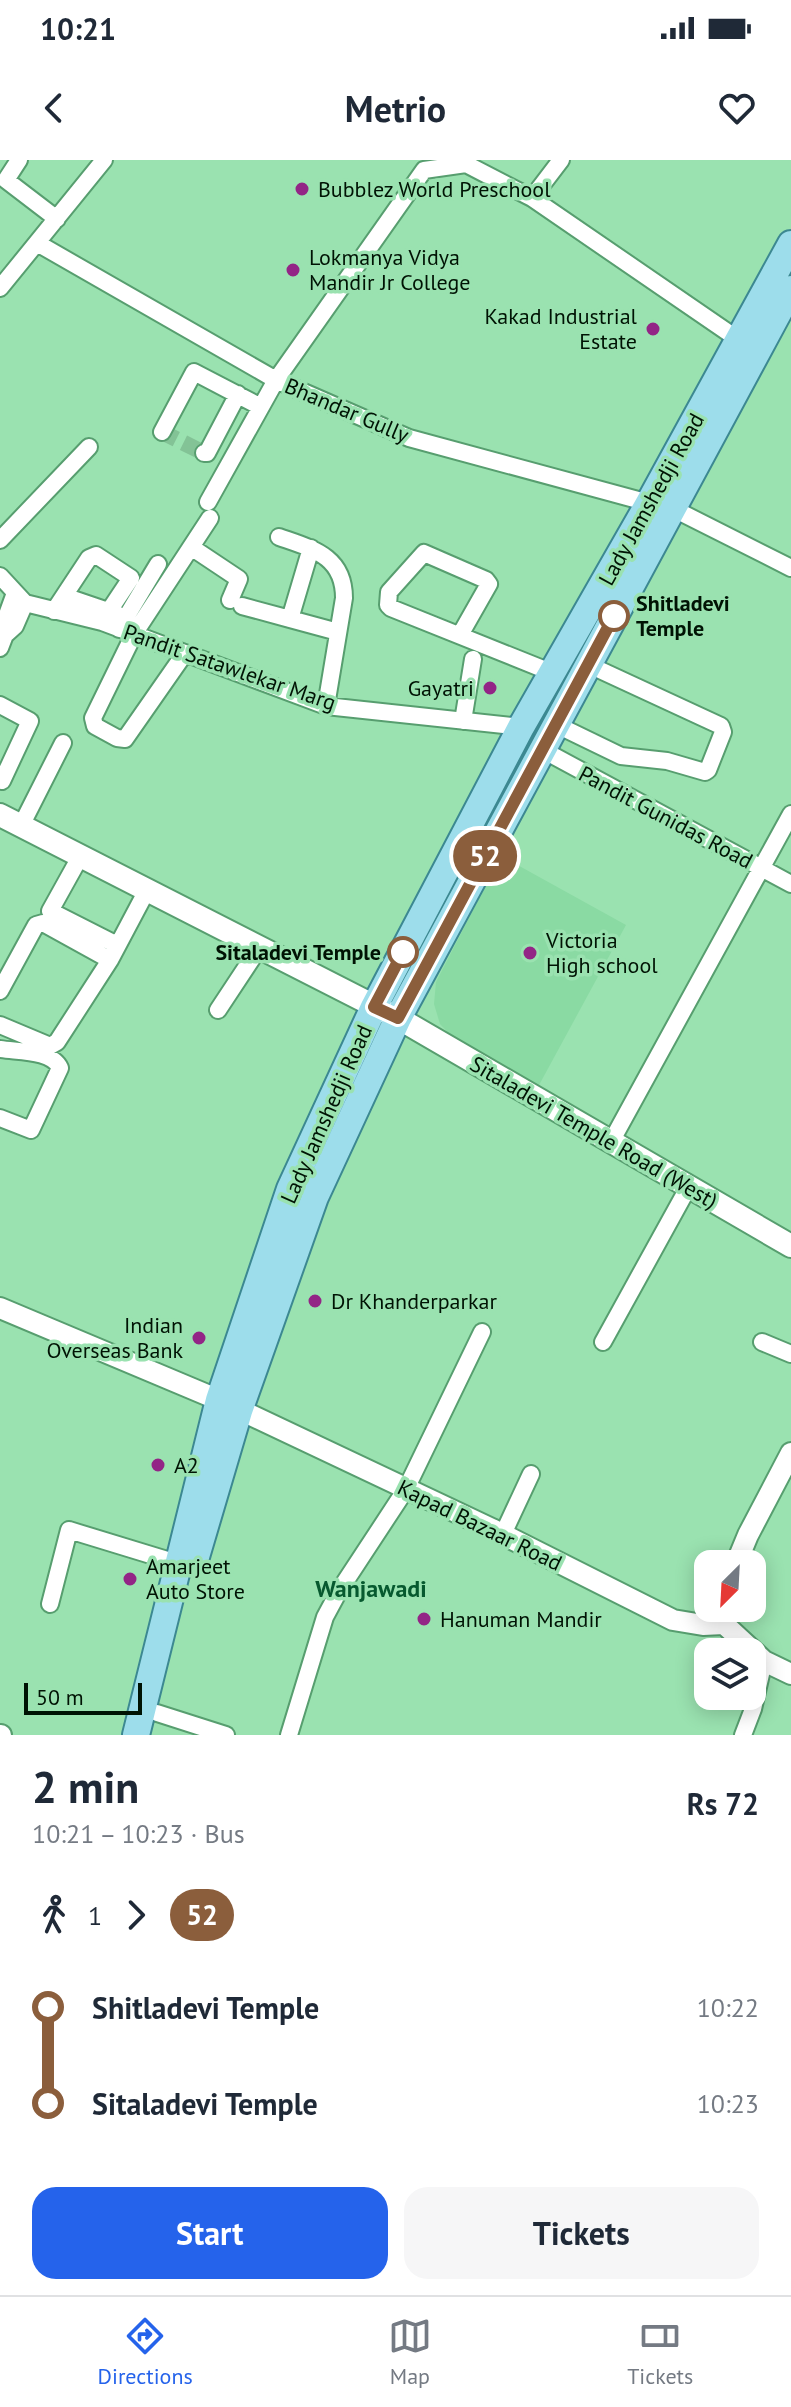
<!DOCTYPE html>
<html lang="en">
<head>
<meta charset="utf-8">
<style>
  body { margin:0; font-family:"PT Sans",sans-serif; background:#f6f6f7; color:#1f2937; height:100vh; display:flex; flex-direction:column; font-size:30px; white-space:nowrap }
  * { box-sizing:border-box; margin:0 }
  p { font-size:26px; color:#747a83 }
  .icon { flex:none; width:44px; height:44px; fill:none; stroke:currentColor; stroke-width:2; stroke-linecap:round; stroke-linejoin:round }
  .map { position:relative; height:1575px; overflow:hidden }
  .side { display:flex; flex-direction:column; background:#fff; flex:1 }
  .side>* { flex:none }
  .badge { padding:0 16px; border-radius:26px; font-size:28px; line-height:52px }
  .needle { width:52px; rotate:204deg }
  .fabs { position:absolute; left:694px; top:1390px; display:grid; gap:16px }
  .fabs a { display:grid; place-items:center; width:72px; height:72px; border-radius:16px; background:#fff; box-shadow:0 4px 20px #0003; font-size:40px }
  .scale { position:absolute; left:24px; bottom:20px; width:118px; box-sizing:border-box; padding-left:8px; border:4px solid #001304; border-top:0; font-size:22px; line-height:28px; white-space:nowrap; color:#001304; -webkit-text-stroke:6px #9ae2b0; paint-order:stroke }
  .map>.badge { position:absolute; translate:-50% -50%; box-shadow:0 0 0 4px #fff }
  .legs { display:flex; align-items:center; gap:12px; height:88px; padding:0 32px; font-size:26px }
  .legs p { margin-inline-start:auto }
  .head { display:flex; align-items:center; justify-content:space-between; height:136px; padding:0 32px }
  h1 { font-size:44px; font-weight:700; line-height:60px }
  .primary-button { display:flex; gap:16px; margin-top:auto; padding:16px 32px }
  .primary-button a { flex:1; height:92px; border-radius:24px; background:#2563eb; color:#fff; font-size:32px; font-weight:700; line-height:92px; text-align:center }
  .primary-button a+a { background:#f6f6f7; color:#1f2937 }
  ul { padding:0 32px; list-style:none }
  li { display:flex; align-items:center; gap:28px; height:96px; font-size:30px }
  li i { display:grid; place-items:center; width:12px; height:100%; margin:0 10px; background:currentColor }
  li i::after { content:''; width:20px; height:20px; margin:-10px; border:6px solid; border-radius:50%; background:#fff }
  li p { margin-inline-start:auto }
  li:first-child i { background:linear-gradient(#0000 50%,currentColor 0) }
  li:last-child i { background:linear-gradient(currentColor 50%,#0000 0) }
  .status { display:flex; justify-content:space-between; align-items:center; height:56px; padding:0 40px; background:#fff; direction:ltr }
  .status svg { height:22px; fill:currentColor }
  header { display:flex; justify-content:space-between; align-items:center; height:104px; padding:0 32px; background:#fff; font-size:36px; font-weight:700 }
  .dock { display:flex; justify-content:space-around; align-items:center; height:112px; border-top:2px solid #e0e1e3; background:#fff; font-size:22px; color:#747a83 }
  .dock a { display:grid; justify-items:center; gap:4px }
  .dock .selected { color:#2563eb }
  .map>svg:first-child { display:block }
  .built { fill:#8adaa3 }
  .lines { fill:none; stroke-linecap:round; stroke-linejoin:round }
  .minor-tunnel { stroke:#83c396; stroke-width:16; stroke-dasharray:16 8; stroke-linecap:butt }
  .minor-casing { stroke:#579e6f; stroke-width:20 }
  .tertiary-casing { stroke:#579e6f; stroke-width:24 }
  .secondary-casing { stroke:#579e6f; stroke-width:26 }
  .primary-casing { stroke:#3c8891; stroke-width:30 }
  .minor { stroke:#fff; stroke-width:16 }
  .tertiary { stroke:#fff; stroke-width:20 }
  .secondary { stroke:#fff; stroke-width:22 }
  .primary { stroke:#9dddeb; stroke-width:26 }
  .line-1-casing { stroke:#fff; stroke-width:18 }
  .line-1 { stroke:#8b5e3c; stroke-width:12 }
  .poi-dot { fill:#932586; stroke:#9ae2b0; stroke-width:3 }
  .stop-1-dot { fill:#fff; stroke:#8b5e3c; stroke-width:4 }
  .labels { text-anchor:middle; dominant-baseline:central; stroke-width:7; stroke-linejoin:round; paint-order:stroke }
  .poi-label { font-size:22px; fill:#001304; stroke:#9ae2b0; text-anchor:start }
  .street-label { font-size:22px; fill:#001304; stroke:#9ae2b0 }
  .stop-label { font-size:22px; font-weight:bold; fill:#001304; stroke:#9ae2b0; text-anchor:start }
  .neighbourhood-label { font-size:24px; font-weight:bold; fill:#07592f; stroke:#9ae2b0 }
</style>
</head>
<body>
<div class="status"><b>10:21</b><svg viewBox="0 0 49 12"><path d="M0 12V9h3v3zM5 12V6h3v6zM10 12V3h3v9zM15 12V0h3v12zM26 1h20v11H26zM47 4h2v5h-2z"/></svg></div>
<header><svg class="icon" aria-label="back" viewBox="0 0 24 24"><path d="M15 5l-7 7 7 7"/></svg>Metrio<svg class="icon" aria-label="heart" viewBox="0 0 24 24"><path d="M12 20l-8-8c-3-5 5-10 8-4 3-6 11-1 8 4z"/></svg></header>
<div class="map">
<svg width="791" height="1575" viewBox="0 0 791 1575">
  <rect width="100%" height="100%" fill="#9ae2b0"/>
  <path class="built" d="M501 696 626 765 538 927 457 882 440 864 434 844 436 822Z"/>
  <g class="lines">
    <path class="minor-tunnel" d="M162 272 204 293"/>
    <g class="minor-casing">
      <path id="minor" d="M19 0 6 20 57 59
        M532 38 561 0
        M37 83 276 220 208 342
        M0 128 104 0
        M162 272 194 212 261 247
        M204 293H207L238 234
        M649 343 409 278 276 220 424 10 466 4 532 38 739 180
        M672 348 791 408
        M279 377C313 389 344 396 344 438L326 546
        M0 380 89 287
        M191 387 239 419 230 440
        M311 388 290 459 338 472
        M0 416 25 443 102 462 326 546 521 567
        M64 436 117 454
        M242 446 290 459
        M54 451 89 398 96 395 131 418 109 451
        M119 469 158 404
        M5 475 15 466 25 443
        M460 475 489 424 486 420 424 393 389 432 388 445 391 448 553 513
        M0 488 5 475 4 463 15 433
        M185 493 125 579 117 578 95 566 93 558 134 474 210 358
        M0 545 30 561 2 621
        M463 561 473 499
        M555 564 621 596 667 601 705 612 708 610 723 572 721 566 587 504
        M541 589 791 724
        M21 666 63 583
        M80 697 50 751 117 785
        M0 831 36 765 43 763 110 800
        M218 850 259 788
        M0 865 50 886 57 882 110 800 146 732
        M0 889C18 892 52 890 60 908L31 970 0 958
        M611 982 791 654
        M603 1182 689 1026
        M762 1182 791 1194
        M503 1374 531 1314
        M50 1444 69 1370 177 1403
        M157 1553 226 1575
        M289 1575 325 1457 339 1431 406 1329 482 1172
        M743 1575 753 1549 764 1501"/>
    </g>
    <g class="tertiary-casing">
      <path id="tertiary" d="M0 1148 219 1240 492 1369 673 1460 703 1465 724 1464
        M736 1404 748 1375 791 1293
        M726 1448 724 1464 764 1501 791 1514
        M0 1575H1"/>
    </g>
    <g class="secondary-casing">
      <path id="secondary" d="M0 655 398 858 791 1086"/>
    </g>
    <g class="primary-casing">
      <path id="primary" d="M195 1400 239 1251 315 1037 398 858 791 129
        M136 1575 219 1240 290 1029 374 847 521 567 649 343 791 84"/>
    </g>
    <use href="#minor" class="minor"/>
    <use href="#tertiary" class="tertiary"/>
    <use href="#secondary" class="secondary"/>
    <use href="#primary" class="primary"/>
  </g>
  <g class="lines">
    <g class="line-1-casing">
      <path id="line-1" d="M403 792 374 847 398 858 614 456"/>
    </g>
    <use href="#line-1" class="line-1"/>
  </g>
  <g class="poi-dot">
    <circle cx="302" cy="29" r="8"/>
    <circle cx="293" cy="110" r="8"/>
    <circle cx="653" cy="169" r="8"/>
    <circle cx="490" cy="528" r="8"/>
    <circle cx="530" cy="793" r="8"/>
    <circle cx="315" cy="1141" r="8"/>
    <circle cx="199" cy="1178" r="8"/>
    <circle cx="158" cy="1305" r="8"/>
    <circle cx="130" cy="1419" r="8"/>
    <circle cx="424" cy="1459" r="8"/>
  </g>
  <g class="stop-1-dot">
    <circle cx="614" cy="456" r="14"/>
    <circle cx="403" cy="792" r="14"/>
  </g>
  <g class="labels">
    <g class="poi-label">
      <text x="318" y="29">Bubblez World Preschool</text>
      <text x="309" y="97">Lokmanya Vidya<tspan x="309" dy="25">Mandir Jr College</tspan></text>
      <text x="637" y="156" text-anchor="end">Kakad Industrial<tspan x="637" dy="25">Estate</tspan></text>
      <text x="474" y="528" text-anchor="end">Gayatri</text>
      <text x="546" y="780">Victoria<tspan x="546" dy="25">High school</tspan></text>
      <text x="331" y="1141">Dr Khanderparkar</text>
      <text x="183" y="1165" text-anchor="end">Indian<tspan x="183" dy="25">Overseas Bank</tspan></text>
      <text x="174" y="1305">A2</text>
      <text x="146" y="1406">Amarjeet<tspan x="146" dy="25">Auto Store</tspan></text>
      <text x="440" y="1459">Hanuman Mandir</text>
    </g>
    <g class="street-label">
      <text transform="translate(347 250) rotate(23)">Bhandar Gully</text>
      <text transform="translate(651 339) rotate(-61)">Lady Jamshedji Road</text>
      <text transform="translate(230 507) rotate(19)">Pandit Satawlekar Marg</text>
      <text transform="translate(666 657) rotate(28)">Pandit Gunidas Road</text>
      <text transform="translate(326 954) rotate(-66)">Lady Jamshedji Road</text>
      <text transform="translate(594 972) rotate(30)">Sitaladevi Temple Road (West)</text>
      <text transform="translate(480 1365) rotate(26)">Kapad Bazaar Road</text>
    </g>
    <g class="stop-label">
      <text x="636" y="443">Shitladevi<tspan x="636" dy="25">Temple</tspan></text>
      <text x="381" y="792" text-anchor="end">Sitaladevi Temple</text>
    </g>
    <g class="neighbourhood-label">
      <text x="371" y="1428">Wanjawadi</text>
    </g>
  </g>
</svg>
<div class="fabs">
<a><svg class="needle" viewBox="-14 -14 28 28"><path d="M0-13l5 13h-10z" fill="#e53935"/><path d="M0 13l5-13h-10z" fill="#747a83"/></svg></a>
<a><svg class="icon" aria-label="layers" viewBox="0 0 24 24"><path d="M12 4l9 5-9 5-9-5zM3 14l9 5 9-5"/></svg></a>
</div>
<div class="scale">50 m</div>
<b class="badge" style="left:485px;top:696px;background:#8b5e3c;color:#fff">52</b>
</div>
<section class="side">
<div class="head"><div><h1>2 min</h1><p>10:21 – 10:23 · Bus</p></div><b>Rs 72</b></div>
<div class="legs"><svg class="icon" aria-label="walk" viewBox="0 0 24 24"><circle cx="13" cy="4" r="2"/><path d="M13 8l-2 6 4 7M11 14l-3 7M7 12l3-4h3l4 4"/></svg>1<svg class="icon" aria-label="forward" viewBox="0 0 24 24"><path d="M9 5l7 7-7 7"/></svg><b class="badge" style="background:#8b5e3c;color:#fff">52</b></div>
<ul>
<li><i style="color:#8b5e3c"></i><b>Shitladevi Temple</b><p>10:22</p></li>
<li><i style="color:#8b5e3c"></i><b>Sitaladevi Temple</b><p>10:23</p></li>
</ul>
<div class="primary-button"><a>Start</a><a>Tickets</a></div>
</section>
<nav class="dock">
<a class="selected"><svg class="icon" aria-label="directions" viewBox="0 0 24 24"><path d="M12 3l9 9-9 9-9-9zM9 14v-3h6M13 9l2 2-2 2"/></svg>Directions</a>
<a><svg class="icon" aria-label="map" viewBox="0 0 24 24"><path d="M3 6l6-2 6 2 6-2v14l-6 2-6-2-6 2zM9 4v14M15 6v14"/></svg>Map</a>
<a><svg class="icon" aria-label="tickets" viewBox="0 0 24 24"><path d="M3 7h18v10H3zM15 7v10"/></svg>Tickets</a>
</nav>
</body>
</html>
